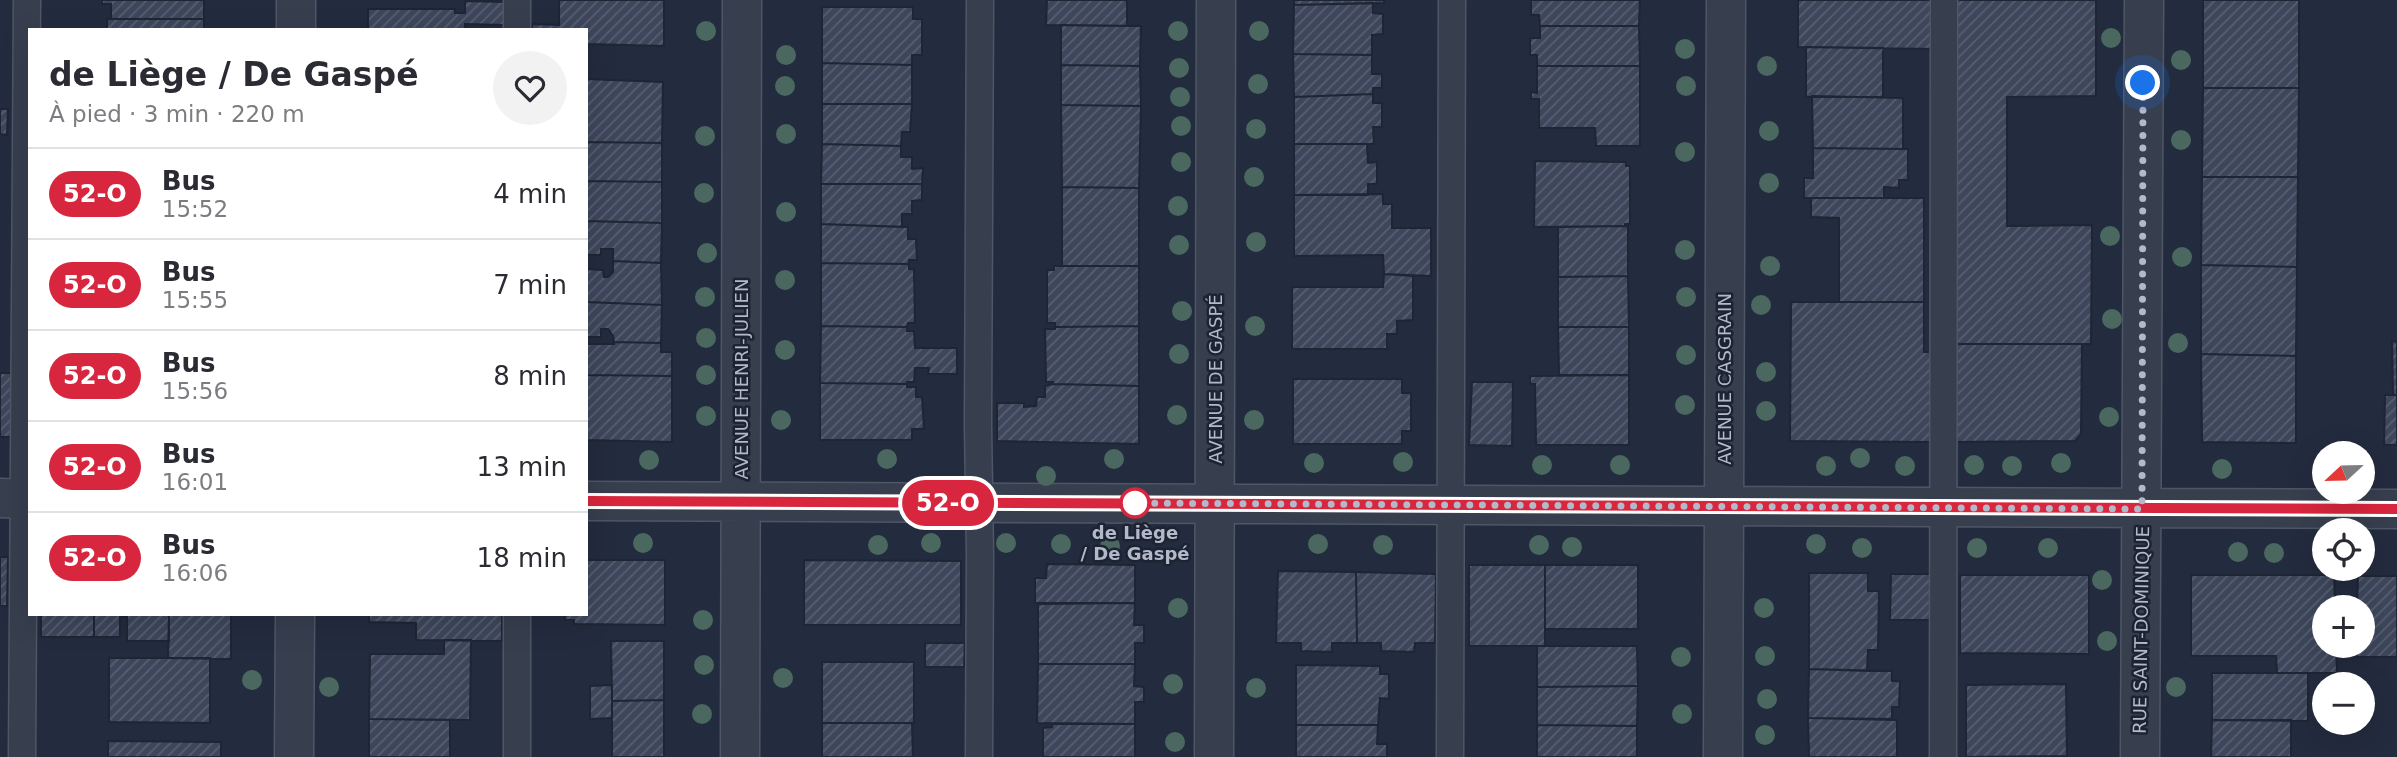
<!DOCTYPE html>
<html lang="fr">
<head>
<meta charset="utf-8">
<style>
  body { margin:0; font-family:"DejaVu Sans",sans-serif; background:#f2f2f3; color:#2b2b33; height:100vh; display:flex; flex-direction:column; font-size:26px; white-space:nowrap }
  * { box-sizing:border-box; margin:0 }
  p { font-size:23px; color:#7c7c81 }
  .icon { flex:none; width:38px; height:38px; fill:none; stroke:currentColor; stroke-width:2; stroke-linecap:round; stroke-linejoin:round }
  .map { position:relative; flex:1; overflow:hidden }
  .details { position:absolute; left:28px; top:28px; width:560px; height:588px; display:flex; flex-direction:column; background:#fff; border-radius:0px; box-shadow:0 7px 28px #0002 }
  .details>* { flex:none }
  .badge { padding:0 14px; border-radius:23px; font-size:24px; line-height:46px }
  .needle { width:46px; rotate:248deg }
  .tools { position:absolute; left:2312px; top:441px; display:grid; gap:14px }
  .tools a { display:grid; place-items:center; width:63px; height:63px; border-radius:50%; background:#fff; box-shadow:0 7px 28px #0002; font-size:35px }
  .you { position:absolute; width:35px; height:35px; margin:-18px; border:5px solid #fff; border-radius:50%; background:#1a73e8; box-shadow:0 0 0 10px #1a73e833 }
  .map>.badge { position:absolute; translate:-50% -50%; box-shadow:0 0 0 4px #fff }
  .round { display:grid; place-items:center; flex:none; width:74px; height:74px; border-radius:37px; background:#f2f2f3 }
  .headline { display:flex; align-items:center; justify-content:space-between; height:119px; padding:0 21px }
  h1 { font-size:33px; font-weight:600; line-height:52px }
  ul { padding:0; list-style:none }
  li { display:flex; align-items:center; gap:21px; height:91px; padding:0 21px; border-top:2px solid #e1e1e2 }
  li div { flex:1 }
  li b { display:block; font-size:26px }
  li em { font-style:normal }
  li .badge { min-width:77px; font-weight:700; text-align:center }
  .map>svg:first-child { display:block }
  .building { fill:url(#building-hatch); stroke:#1e2534; stroke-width:2 }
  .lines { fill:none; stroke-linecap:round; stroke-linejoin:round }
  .service-casing { stroke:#4f5665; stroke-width:29 }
  .minor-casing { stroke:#4f5665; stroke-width:41 }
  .service { stroke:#373e4e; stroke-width:26 }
  .minor { stroke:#373e4e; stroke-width:38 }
  .tree { fill:#4a685f }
  .line-casing { stroke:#fff; stroke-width:16 }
  .line { stroke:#d7263d; stroke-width:10 }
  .walk { stroke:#b3b9c9; stroke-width:7; stroke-dasharray:0 12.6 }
  .stop-dot { fill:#fff; stroke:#d7263d; stroke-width:3.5 }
  .labels { text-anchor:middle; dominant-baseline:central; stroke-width:5; stroke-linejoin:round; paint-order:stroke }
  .street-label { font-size:18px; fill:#b3b9c9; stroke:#1c2332 }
  .stop-label { font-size:18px; font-weight:bold; fill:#b3b9c9; stroke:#1c2332 }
</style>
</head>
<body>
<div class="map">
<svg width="2397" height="757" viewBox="0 0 2397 757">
  <defs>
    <pattern id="building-hatch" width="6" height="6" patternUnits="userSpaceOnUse" patternTransform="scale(1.75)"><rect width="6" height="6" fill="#3d465b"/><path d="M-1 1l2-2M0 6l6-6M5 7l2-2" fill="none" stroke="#575f71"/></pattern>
  </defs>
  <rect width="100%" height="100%" fill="#232b3e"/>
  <path class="building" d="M102 0H204V19H111V4H102Z
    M465 0H505V2L465 1Z
    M559 0H664V46L586 44V30H532V24L559 25Z
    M1047 0H1127V26L1046 25Z
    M1294 0H1384V3L1294 5Z
    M1531 0H1640L1639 26H1540L1539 15H1531Z
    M1798 0H1934L1933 49 1798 47Z
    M1956 0H2096V96L2007 97V226L2092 225 2091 344H1956Z
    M2203 0H2299V88H2203Z
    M465 1 505 2V25L465 24V30H368V9H455V13H465Z
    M1373 3V13L1383 14V34L1372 35V55L1293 54 1294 5Z
    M822 7H913V19H922V55H912V65L822 63Z
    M107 19H204V30H107Z
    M1061 25 1141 26 1140 66 1061 65Z
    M1540 26H1639L1640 66H1537V55H1530V38H1540Z
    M1806 47 1883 48V97H1806Z
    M1293 54 1372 55V74H1382V88H1373V94L1294 97Z
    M822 63 912 65V104H822Z
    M1061 65 1140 66 1141 106 1061 105Z
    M1537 66H1640V146H1596L1595 128H1539V99H1531V92L1537 93Z
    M586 79 663 82 662 143 586 142Z
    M2203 88H2299L2298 177H2202Z
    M1373 94V103H1382V127H1373L1374 144H1294V97Z
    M1812 96 1903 98V149L1813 148Z
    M822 104H912L910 132H902L901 146 822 144Z
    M1061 105 1141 106 1139 188 1062 187Z
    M0 109H8L7 135 0 134Z
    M586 142 662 143V182L586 181Z
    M822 144 901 146V157H912V169L923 168 922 184H821Z
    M1294 144H1367L1368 163 1377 162V184H1368V195H1294Z
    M1813 148 1908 149V180H1899V188L1884 187V198H1804V178H1813Z
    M1535 161 1626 162V166H1630V224H1625V226L1534 227Z
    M2202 177H2298L2297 267 2201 265Z
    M586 181 662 182V223L586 221Z
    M821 184H922V200L912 201V214H902V227L821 224Z
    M1062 187 1139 188V266H1062Z
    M1383 194V204H1392V228H1431V276L1384 274 1383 255 1294 256V195Z
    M1811 198H1924V302H1839V218L1811 217Z
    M586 221 662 223 661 263 613 261V249H601V255H586Z
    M821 224 908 227V239H916L917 260H909V264L821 263Z
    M1628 226V276L1558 277V227Z
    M613 261 661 263 662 305 586 302V269L603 270 604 277H608L613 272Z
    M821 263 909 264V269H914L915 323H908L907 327 821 326Z
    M2201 265 2297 267 2296 356 2201 354Z
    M1054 266H1139V326L1055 327V323H1047V270H1054Z
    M1384 274 1413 276V320L1397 321V334H1387V349H1292V287H1383Z
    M1628 276 1629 327H1558V277Z
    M586 302 662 305 661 343 614 342 613 336 608 329H601V337H586Z
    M1791 302H1924V352H1932L1931 442 1790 441Z
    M821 326 907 327V331H914L915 348H957V374H928L929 368H915L914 382H907V384L820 383Z
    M1139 326V386L1053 384V382H1046L1045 329H1055V327Z
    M1558 327H1629V375H1559Z
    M2392 341 2397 342V395H2393Z
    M614 342 661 343V352H672V376L586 375V344H614Z
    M1956 344H2082L2081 434 2075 441 1955 442Z
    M2201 354 2296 356V443L2202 442Z
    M0 373H12V437H0Z
    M586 375 672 376V442L586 440Z
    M1629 375V445H1536L1535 384H1530V376Z
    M1293 379H1402V393H1411V431H1402V444H1293Z
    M1472 382H1513L1512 446 1469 445Z
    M820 383 907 384V387H916V397H922L924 429H912V440H820Z
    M1053 384 1139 386V444L997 441V403H1024V407L1036 406 1037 397H1045V386Z
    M2385 395H2397V445H2384Z
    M0 557H8L7 606H0Z
    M586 560H665V625L574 624V620H565V614H586Z
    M804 560 961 561V625H804Z
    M1047 564 1135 565V603H1035V578H1046Z
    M1469 565H1545V646H1469Z
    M1545 565H1638V629H1545Z
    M1278 571 1356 572 1357 643H1332V652L1301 651V643H1276Z
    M1356 572 1436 574 1435 643H1415L1414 652 1381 651V643H1357Z
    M1809 573H1868V591H1879L1878 650H1868L1867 671 1809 669Z
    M1891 574H1930V620H1890Z
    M1960 575H2089V654L1960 653Z
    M2191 575H2334L2335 607H2324V646H2336L2337 673H2277L2276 656H2191Z
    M2358 576H2397V657H2357V646H2362V607H2357Z
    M1135 603 1134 625H1144V643H1135V664H1038V604Z
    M41 614H94V637H41Z
    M94 614H127V617H120V637H94Z
    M127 614H169V641H127Z
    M169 614H231V659L168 658Z
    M369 614H502V641L416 640V623L369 622Z
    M444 640H471L470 720 369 719 370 654H444Z
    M611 641H664V700L612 701Z
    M925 643H965L964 667H925Z
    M1537 646H1637L1638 686 1537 687Z
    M109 658H210V723L109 722Z
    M822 662H914V723H822Z
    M1038 664H1135L1134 686 1144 687V702H1135V724L1037 723Z
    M1296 665 1380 666V674H1389V699L1380 698 1378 725H1296Z
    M1809 669 1892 671V681H1900L1899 707H1892V719L1808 718Z
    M2212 673H2308V721L2212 720Z
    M2066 684 2067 756 1966 757V685Z
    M612 685V718L590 719V686Z
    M1638 686 1637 726 1537 725V687Z
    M664 700V757H612V701Z
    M1808 718 1897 720V757H1809Z
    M369 719 450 720V757H369Z
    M2212 720H2291V757H2211Z
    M822 723H912L913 757H822Z
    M1052 724H1135V757H1043V728L1052 727Z
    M1296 725H1378L1377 744H1387V757H1296Z
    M1537 725 1637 726V757H1537Z
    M108 741 221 742V757H108Z"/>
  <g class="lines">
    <g class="service-casing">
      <path id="service" d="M517 30V0
        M22 757 27 0
        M517 757V614
        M979 757 980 556 978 425 980 0
        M1450 757 1452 0
        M1943 757 1944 0"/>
    </g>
    <g class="minor-casing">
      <path id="minor" d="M296 30V0
        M0 498 30 499
        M586 501 2397 509
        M294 757 295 614
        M740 757 742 0
        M1214 757 1216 0
        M1723 757 1726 0
        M2140 757 2144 0"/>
    </g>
    <use href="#service" class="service"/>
    <use href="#minor" class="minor"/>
  </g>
  <g class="tree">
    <circle cx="706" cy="31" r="10"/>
    <circle cx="1178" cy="31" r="10"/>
    <circle cx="1259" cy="31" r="10"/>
    <circle cx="2111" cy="38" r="10"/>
    <circle cx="1685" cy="49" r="10"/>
    <circle cx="786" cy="55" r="10"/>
    <circle cx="2181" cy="60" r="10"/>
    <circle cx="1767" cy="66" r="10"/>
    <circle cx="1179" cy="68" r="10"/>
    <circle cx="1258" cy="84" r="10"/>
    <circle cx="785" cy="86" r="10"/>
    <circle cx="1686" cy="86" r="10"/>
    <circle cx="1180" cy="97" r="10"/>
    <circle cx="1181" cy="126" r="10"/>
    <circle cx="1256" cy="129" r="10"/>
    <circle cx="1769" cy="131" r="10"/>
    <circle cx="786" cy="134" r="10"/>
    <circle cx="705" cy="136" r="10"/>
    <circle cx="2181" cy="140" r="10"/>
    <circle cx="1685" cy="152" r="10"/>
    <circle cx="1181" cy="162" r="10"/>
    <circle cx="1254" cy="177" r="10"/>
    <circle cx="1769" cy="183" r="10"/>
    <circle cx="704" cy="193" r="10"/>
    <circle cx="1178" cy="206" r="10"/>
    <circle cx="786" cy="212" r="10"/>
    <circle cx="2110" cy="236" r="10"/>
    <circle cx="1256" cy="242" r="10"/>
    <circle cx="1179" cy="245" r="10"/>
    <circle cx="1685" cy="250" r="10"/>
    <circle cx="707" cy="253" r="10"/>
    <circle cx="2182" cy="257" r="10"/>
    <circle cx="1770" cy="266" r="10"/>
    <circle cx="785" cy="280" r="10"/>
    <circle cx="705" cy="297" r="10"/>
    <circle cx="1686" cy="297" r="10"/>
    <circle cx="1761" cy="305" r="10"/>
    <circle cx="1182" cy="311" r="10"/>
    <circle cx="2112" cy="319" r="10"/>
    <circle cx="1255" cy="326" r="10"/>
    <circle cx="706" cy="338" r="10"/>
    <circle cx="2178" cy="343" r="10"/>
    <circle cx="785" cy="350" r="10"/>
    <circle cx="1179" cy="354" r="10"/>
    <circle cx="1686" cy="355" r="10"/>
    <circle cx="1766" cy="372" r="10"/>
    <circle cx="706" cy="375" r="10"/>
    <circle cx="1685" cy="405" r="10"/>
    <circle cx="1766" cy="411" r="10"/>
    <circle cx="1177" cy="415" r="10"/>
    <circle cx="706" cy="416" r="10"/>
    <circle cx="2109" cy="417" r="10"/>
    <circle cx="781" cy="420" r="10"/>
    <circle cx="1254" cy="420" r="10"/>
    <circle cx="1860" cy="458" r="10"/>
    <circle cx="887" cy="459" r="10"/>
    <circle cx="1114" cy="459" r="10"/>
    <circle cx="649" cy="460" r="10"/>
    <circle cx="1403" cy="462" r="10"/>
    <circle cx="1314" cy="463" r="10"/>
    <circle cx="2061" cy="463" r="10"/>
    <circle cx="1542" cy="465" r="10"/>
    <circle cx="1620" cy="465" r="10"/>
    <circle cx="1974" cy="465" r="10"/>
    <circle cx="1826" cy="466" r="10"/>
    <circle cx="1905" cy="466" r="10"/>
    <circle cx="2012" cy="466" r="10"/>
    <circle cx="2222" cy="469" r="10"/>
    <circle cx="1046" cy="476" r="10"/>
    <circle cx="643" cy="543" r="10"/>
    <circle cx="931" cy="543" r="10"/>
    <circle cx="1006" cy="543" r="10"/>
    <circle cx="1061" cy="544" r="10"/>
    <circle cx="1318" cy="544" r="10"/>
    <circle cx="1816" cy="544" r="10"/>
    <circle cx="878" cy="545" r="10"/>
    <circle cx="1383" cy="545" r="10"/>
    <circle cx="1539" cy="545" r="10"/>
    <circle cx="1110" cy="546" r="10"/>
    <circle cx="1572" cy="547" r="10"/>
    <circle cx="1862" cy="548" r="10"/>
    <circle cx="1977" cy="548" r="10"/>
    <circle cx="2048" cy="548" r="10"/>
    <circle cx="2238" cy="552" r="10"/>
    <circle cx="2274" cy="553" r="10"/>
    <circle cx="2102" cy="580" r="10"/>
    <circle cx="1178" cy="608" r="10"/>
    <circle cx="1764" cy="608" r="10"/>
    <circle cx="703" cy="620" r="10"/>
    <circle cx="2107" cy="641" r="10"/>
    <circle cx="1765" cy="656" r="10"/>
    <circle cx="1681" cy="657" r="10"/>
    <circle cx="704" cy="665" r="10"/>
    <circle cx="783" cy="678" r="10"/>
    <circle cx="252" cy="680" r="10"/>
    <circle cx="1173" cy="684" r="10"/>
    <circle cx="329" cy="687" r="10"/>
    <circle cx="2176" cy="687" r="10"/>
    <circle cx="1256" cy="688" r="10"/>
    <circle cx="1767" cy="699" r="10"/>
    <circle cx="702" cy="714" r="10"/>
    <circle cx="1682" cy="714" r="10"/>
    <circle cx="1765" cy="735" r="10"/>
    <circle cx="1175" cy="742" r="10"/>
  </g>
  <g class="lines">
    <g class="line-casing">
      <path id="line" d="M586 501 2397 509"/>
    </g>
    <use href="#line" class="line"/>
    <path class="walk" d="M1135 503H1126L2142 509 2143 83"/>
  </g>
  <circle class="stop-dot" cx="1135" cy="503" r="14"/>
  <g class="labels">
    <g class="street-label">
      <text transform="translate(741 379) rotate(-90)">AVENUE HENRI-JULIEN</text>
      <text transform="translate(1215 379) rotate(-90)">AVENUE DE GASPÉ</text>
      <text transform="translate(1724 379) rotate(-90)">AVENUE CASGRAIN</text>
      <text transform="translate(2141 630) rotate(-89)">RUE SAINT-DOMINIQUE</text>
    </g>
    <g class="stop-label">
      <text x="1135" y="532">de Liège<tspan x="1135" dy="21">/ De Gaspé</tspan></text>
    </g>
  </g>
</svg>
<div class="tools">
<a><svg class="needle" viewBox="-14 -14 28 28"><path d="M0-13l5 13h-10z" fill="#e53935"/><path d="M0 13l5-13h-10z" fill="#7c7c81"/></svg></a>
<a><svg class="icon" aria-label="locate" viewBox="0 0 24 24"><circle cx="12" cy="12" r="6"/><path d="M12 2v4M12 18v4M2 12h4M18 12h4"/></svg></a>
<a>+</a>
<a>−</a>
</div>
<div class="you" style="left:2143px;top:83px"></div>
<b class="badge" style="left:948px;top:503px;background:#d7263d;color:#fff">52-O</b>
<section class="details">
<div class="headline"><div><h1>de Liège / De Gaspé</h1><p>À pied · 3 min · 220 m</p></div><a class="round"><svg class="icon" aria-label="heart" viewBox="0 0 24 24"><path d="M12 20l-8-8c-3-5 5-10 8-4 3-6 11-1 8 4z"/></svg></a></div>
<ul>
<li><span class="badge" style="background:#d7263d;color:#fff">52-O</span><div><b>Bus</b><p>15:52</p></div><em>4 min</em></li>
<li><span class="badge" style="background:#d7263d;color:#fff">52-O</span><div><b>Bus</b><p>15:55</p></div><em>7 min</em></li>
<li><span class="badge" style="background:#d7263d;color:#fff">52-O</span><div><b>Bus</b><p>15:56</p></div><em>8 min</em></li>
<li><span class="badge" style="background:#d7263d;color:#fff">52-O</span><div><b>Bus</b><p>16:01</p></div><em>13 min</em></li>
<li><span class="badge" style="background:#d7263d;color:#fff">52-O</span><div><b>Bus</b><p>16:06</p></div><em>18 min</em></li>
</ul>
</section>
</div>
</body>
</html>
